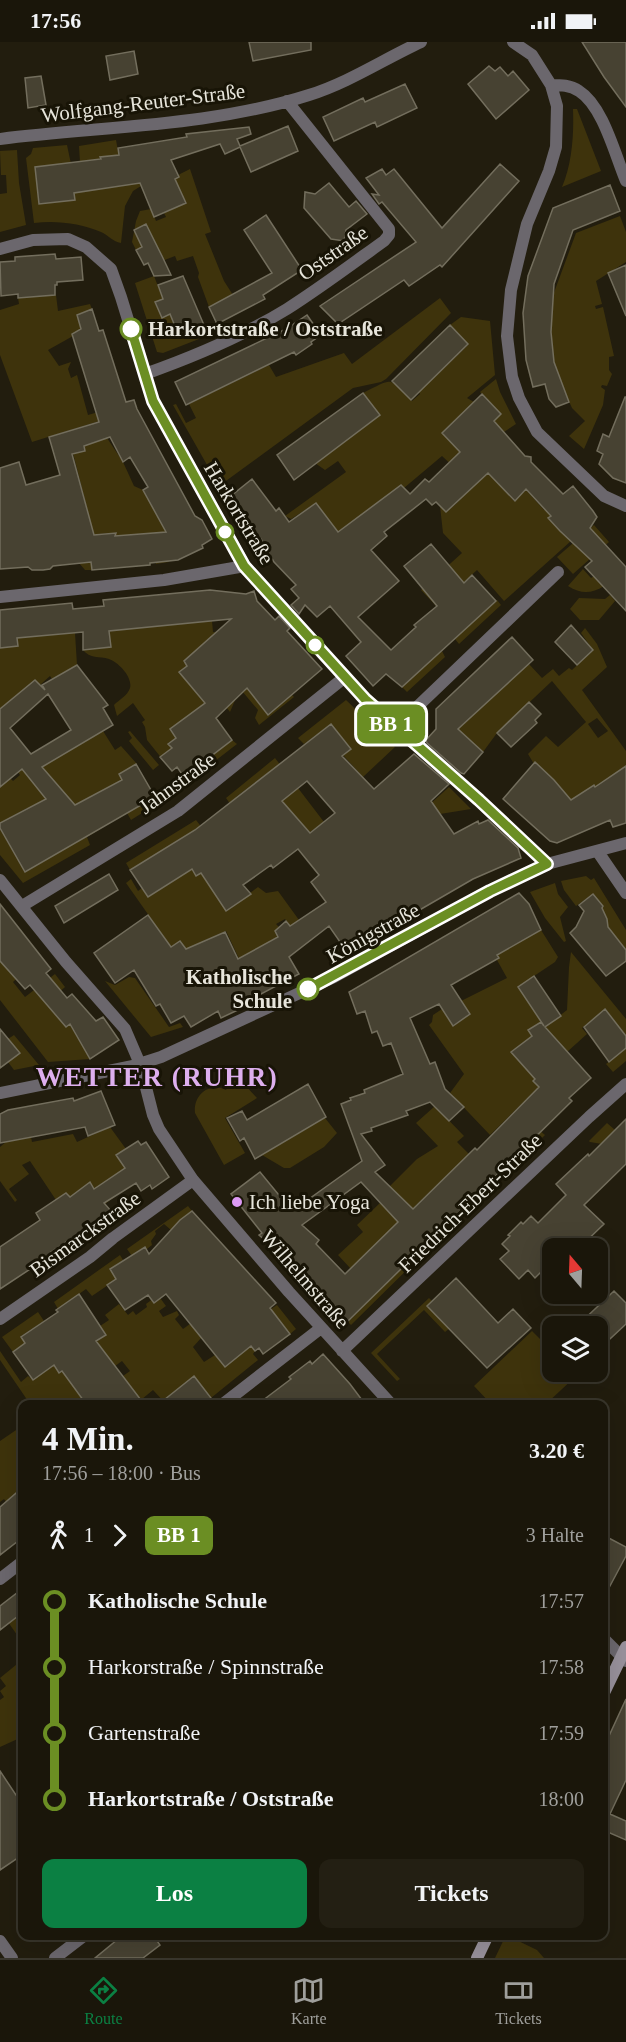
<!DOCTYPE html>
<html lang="de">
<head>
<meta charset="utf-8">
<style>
  body { margin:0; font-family:Georgia,serif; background:#231f13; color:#f1f3f6; height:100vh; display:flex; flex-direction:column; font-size:22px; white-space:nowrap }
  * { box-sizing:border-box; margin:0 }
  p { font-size:20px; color:#9f9f9c }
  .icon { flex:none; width:33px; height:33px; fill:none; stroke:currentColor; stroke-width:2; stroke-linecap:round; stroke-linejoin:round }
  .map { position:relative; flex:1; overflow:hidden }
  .sheet { position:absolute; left:18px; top:1358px; width:590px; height:540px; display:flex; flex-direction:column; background:#1a160a; border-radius:12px; box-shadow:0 6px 24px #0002,0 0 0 2px #38352b }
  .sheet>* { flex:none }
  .badge { padding:0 12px; border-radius:9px; font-size:21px; line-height:39px }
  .needle { width:39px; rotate:341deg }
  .tools { position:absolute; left:542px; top:1196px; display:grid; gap:12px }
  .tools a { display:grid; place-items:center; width:66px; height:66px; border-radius:12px; background:#1a160a; box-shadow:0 6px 24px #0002,0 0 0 2px #38352b; font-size:30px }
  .map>.badge { position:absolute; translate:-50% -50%; box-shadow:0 0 0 3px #fff }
  .legs { display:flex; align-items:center; gap:9px; height:66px; padding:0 24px; font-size:20px }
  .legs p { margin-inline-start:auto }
  .headline { display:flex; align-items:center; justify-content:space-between; height:102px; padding:0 24px }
  h1 { font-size:33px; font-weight:700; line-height:45px }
  .cta { display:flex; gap:12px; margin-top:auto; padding:12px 24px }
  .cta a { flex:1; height:69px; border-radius:12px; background:#0b8043; color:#fff; font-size:24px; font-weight:700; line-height:69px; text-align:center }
  .cta a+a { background:#231f13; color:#f1f3f6 }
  ul { padding:0 24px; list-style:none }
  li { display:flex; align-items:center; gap:21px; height:66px; font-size:22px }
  li i { display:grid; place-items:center; width:9px; height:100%; margin:0 8px; background:currentColor }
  li i::after { content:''; width:15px; height:15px; margin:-8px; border:4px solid; border-radius:50%; background:#1a160a }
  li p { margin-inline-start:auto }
  li:first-child i { background:linear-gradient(#0000 50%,currentColor 0) }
  li:last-child i { background:linear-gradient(currentColor 50%,#0000 0) }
  .status { display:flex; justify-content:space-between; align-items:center; height:42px; padding:0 30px; background:#1a160a; direction:ltr }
  .status svg { height:16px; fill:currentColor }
  .dock { display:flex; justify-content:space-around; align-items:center; height:84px; border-top:2px solid #38352b; background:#1a160a; font-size:16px; color:#9f9f9c }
  .dock a { display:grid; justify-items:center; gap:3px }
  .dock .on { color:#0b8043 }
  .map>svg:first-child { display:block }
  .green { fill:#3e330c; fill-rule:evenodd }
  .building { fill:#474232; stroke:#736e5d; stroke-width:1.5; fill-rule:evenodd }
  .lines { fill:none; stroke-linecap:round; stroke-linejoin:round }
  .street { stroke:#6b676d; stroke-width:12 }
  .secondary { stroke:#98919b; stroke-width:12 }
  .line-1-casing { stroke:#fff; stroke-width:14 }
  .line-1 { stroke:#6b8e23; stroke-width:9 }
  .stop-1-dot { fill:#fff; stroke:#6b8e23; stroke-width:3 }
  .poi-dot { fill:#dc99f4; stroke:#181406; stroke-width:2 }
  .labels { text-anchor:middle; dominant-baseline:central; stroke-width:6; stroke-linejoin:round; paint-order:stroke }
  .street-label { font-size:21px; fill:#e7e5db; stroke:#181406 }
  .stop-label { font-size:21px; font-weight:bold; fill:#e7e5db; stroke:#181406; text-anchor:start }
  .poi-label { font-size:21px; fill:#e7e5db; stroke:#181406; text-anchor:start }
  .district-label { font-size:27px; font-weight:bold; letter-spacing:1.5px; fill:#ddafee; stroke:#181406 }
</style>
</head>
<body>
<div class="status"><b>17:56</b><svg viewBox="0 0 49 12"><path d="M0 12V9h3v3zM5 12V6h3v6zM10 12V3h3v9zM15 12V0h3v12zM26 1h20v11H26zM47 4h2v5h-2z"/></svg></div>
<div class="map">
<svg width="626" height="1916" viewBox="0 0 626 1916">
  <rect width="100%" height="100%" fill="#221d0e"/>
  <path class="green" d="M573 67H577L601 129 562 145C572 122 574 93 573 67Z
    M116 98 119 115 111 114 100 115 94 148 123 144 122 136 147 130 141 144 133 149 125 164 121 201C113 200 108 193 101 190 81 181 55 178 34 181L26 116 31 112 33 106 67 103 71 122 35 125 39 162 74 158 72 138 80 120 79 104Z
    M17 108 19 141 26 183 0 190V152L7 151 6 133H1L0 109Z
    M190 127 211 190 205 192 224 239 233 253 209 265 198 235 199 231 193 214 177 219 175 214 162 219 154 199 136 208 132 200 136 179 140 169 151 167 156 179 166 175 164 171 185 161 175 137 180 132Z
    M620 174 626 190V220L596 239 602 262 595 264 596 267 603 265 614 314 609 315V328L612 332 607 344 602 343 601 345 605 348 603 363 584 407 569 394 585 379 572 366 562 344 554 320 551 290 552 256 576 191Z
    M154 234 163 257 155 261 162 275 170 272 179 293 204 283 209 289 218 285 217 290 163 311 157 310 135 241Z
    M56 253 58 269 90 262 92 267 77 273 82 289 48 308 59 324 71 320 68 327 71 336 77 333 88 373 119 364 122 372 32 400 0 313V268L19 262 18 256Z
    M440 256 451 271 386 337 381 340 353 346 219 444 173 363 176 362 186 381 196 376 189 362 269 323 276 335 344 311 352 322Z
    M461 275 490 279 495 333 467 356 474 360 442 391 462 412 501 372 480 350 496 337 500 350 516 382 501 392 484 426 514 459 526 448 544 468 549 464 555 471 548 476 571 499 504 559 477 528 437 565 421 548 462 511 443 491 440 464 446 470 456 462 473 443 442 414 404 446 396 449 322 501 316 461 291 477 285 474 346 430 338 419 325 428 315 421 379 374 363 351C397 334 387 336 412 359L420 352 419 350 468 303 450 283Z
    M107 396 123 420 134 444 143 448 152 464 164 457 169 520 156 522 154 505 115 494V491L98 492 97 496 89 498 92 528H85L79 521 72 479 89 474 73 411 85 409 84 403Z
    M594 483 609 500 573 532 557 515Z
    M583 527 591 536 594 534 604 544C591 552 581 552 568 544Z
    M610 553 615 559 599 578H580L570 567 579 556 605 557Z
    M497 558 501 563 459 602 455 597Z
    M212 579 213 590 223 591 199 606 184 619 187 624 179 630 217 672H192L170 688 176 696 168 701 172 706 167 723 147 698 145 685 142 680 145 678 133 661 117 674 114 663C119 658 128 653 130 646 133 635 118 620 109 617 99 614 90 617 83 608L111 605 109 589Z
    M585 586 597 602 607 625 582 648 626 709V726L597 751 594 743 582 780 534 722 528 712 546 694 558 705 586 680 552 639 497 691 483 710 458 687 528 621 542 636 553 627 559 634 569 626 572 628 593 608 581 591ZM597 676 608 689 598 696 588 682Z
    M75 591 77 623 52 637 50 634 40 643 35 638 0 667V606L17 596Z
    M442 609 445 615 407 650 402 645Z
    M275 632 251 651 268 672 291 652 294 655 259 683 255 676 258 668 242 649 236 656 230 670 223 661 240 645Z
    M346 658 395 705 363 735 343 713 331 682 304 702 298 696Z
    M103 689 115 708 121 704 137 722 119 732 122 738 86 758 102 786 87 795 90 803 23 841 0 813V787L25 830 86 795 79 781 36 782 27 766 0 781V745L9 735 13 739 20 733 12 721 15 718 54 767 60 746 42 725Z
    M130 689 159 723 153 728 129 699 132 696 128 690Z
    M232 698 237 702 188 740 184 735Z
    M275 716 324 780 310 790 299 779 255 780 287 755 269 730 236 755 233 766 226 756Z
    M449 745 471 767 440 772 424 782 417 774Z
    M155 755 158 761 131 778 127 771Z
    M196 778 222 812 226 869 258 845 266 851 278 849 299 878 290 884 285 877 276 882 279 885 275 889 278 895 264 903 243 925 226 889 203 899 192 917 180 899 171 905 126 841 131 837 138 849 142 846 148 855 192 827 196 833 209 814 193 789 130 828 126 821Z
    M586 834 591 838 594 836 626 888V908L606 883V876L595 871 603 864 593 852 576 864 564 848 561 839Z
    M555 841 558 852 568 865 560 875 566 899 564 900 545 876 530 850Z
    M541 888 558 915 555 920 534 934 541 980 528 988 532 994 511 1010 525 1026 542 1031 539 1045 490 1093 450 1051 464 1032 429 983 432 980 433 973 442 967 454 984 470 972 461 959 507 936 497 918 499 916 487 899 513 903Z
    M571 910 626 977V994L598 973 582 986 587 992 567 1010 545 985 567 968 569 925Z
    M0 919 16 937 13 940 25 955 55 932 65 945 46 962 66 985 70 983 90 1017 48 1020 0 958Z
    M129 935 135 936 169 985 180 981 183 985 151 995 105 939 115 943Z
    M14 993 39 1023 14 1028 8 1020 19 1011 8 997Z
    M626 1006V1019L613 1030 606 1022Z
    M236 1039 244 1042 257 1056 225 1076 245 1111 224 1123 195 1071C193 1053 209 1040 226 1048L231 1040Z
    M435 1064 464 1094 457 1100 469 1112 409 1170 389 1145 417 1117 438 1104 416 1081Z
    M325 1076 337 1091 324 1105 290 1126H284L262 1113Z
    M607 1081 615 1088 602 1102 590 1100 589 1099Z
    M110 1085 126 1107 116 1113 136 1141 107 1138 117 1153 105 1162 90 1141 70 1155 56 1158 30 1119 22 1123 29 1132 9 1147 17 1158 15 1160 0 1139V1105L13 1094 16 1098 31 1095 32 1100 73 1092 77 1100Z
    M540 1089 545 1093 512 1126 507 1122Z
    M492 1138 495 1142 467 1169 464 1166Z
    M380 1161 426 1209 351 1283 348 1280 369 1259V1258L417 1212 392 1186 351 1227 338 1213 363 1190 357 1183Z
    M188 1164 192 1169 171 1188 164 1182 155 1189 156 1192 151 1199 152 1203 134 1217 127 1207Z
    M112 1170 115 1175 88 1193 85 1189Z
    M120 1213 123 1218 110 1227 117 1237 92 1254 86 1247 58 1267 54 1260Z
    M155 1249 166 1264 159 1269 163 1275 177 1269 179 1273 175 1277 183 1287 194 1279 202 1295 193 1305 204 1320 215 1313 225 1325 251 1304 255 1309 253 1312 258 1318 211 1356 166 1362 153 1348 136 1362H113L123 1334 130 1329 122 1319 78 1351 85 1361 88 1360 89 1362H30L0 1318V1309L21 1340 28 1334 33 1338 54 1323 60 1331C77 1320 89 1304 106 1293L100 1284 109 1278 105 1273 119 1262 128 1273 133 1269 136 1273 147 1265 146 1262 154 1256Z
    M429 1256 432 1259 427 1264 450 1286 445 1290 424 1268 377 1312 400 1337 397 1339 371 1311Z
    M277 1263 296 1287 290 1292 271 1267Z
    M38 1270 44 1279 21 1294 25 1301 13 1310 2 1295Z
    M532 1289 552 1309V1329H571L576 1334 546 1362H491L474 1344Z
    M22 1384V1419L20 1422 22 1426V1446L8 1462 4 1457 0 1460V1399Z
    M22 1571V1600L8 1580Z
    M22 1618V1695L0 1705V1658L4 1655 0 1649 6 1644 0 1636Z
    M506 1893 537 1908 544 1916H495Z"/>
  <path class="building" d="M249 0H311V8L253 19Z
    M582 0H626V65L604 35Z
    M134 9 138 32 110 38 106 14Z
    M489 24 495 29 500 25 508 34 513 29 529 48 496 77 468 42Z
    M41 34 46 63 28 66 25 36Z
    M405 42 417 66 377 85 375 80 334 99 323 75 363 56 365 60Z
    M288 84 298 109 251 130 240 105 225 112 220 102 171 118 179 135 175 137 186 161 154 175 140 141 74 151 75 158 39 162 35 125 101 117 100 115 119 113 118 106 187 95 186 92 249 85 251 92 237 97 240 104Z
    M500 122 519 139 442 225 440 223 409 244 404 238 338 282 320 264 416 200 382 160 379 162 372 152 379 153 366 136 382 127 386 133 394 127 442 186Z
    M329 141 349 165 356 159 367 172 346 188 344 199 331 197 304 166 305 150 315 152Z
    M610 143 620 169 573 188 554 242 551 290 554 320 569 360 556 365 549 357 545 342 533 345 526 318 523 271 528 234 553 166Z
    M266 173 302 228 263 253 265 257 217 282 209 265 272 231 244 188Z
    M146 182 162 214 171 233 154 234 148 221 144 223 136 208 142 205 134 188Z
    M55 212 56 217 81 215 83 238 57 240V243H55V253L18 256V252L1 254 0 220 15 219V215Z
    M626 223V274L608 231Z
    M183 234 204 283 179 294 170 272 162 276 155 260 163 257 158 243Z
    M92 267 99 289 103 288 126 360 134 358 137 367 195 474 202 478 212 497 202 503 203 506 178 518 150 521V523L92 528 91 520 53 524 50 527 43 528H32L28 525 0 527V426L19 420 26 443 60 433 49 395 99 380 72 292 81 287 77 273ZM110 395 123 420 130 415 148 445 143 448 166 490 115 494 116 491 94 493 72 412 85 409 84 404Z
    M307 273 321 293 311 300 312 302 296 313 294 310 186 363 175 340 286 287Z
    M450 283 468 302 411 358 392 339Z
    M363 351 380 373 294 438 277 413Z
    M482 352 501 372 494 379 525 414 531 415V420L563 452 573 444 593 469 597 475 590 486 626 525V569L585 525 592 519 560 489 548 476 551 474 526 447 515 459 488 431 446 470 436 460 432 463 426 457 384 490 387 494 371 508 399 539 358 575 391 608 416 585 414 583 437 564 404 524 431 502 464 541 472 533 496 559 402 645 386 632 373 644 346 614 361 600 330 564 317 575 305 563 299 572 291 563 299 556 291 547 296 543 274 520 261 497 256 501 226 458 252 437 276 469 279 466 289 480 316 461 338 490 401 443 410 452 425 437 429 440 460 410 442 391Z
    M625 355H626V441L613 436 599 422 603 412 597 409 603 392 609 395Z
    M210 548 246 552 254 549 257 559 275 578 279 574 290 586 287 589 322 627 268 673 247 646 216 676 232 698 184 735 177 725 172 729 160 715 172 706 168 702 176 696 170 687 205 661 179 630 187 624 184 619 231 577 109 589 111 605 83 608V590L17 596 18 604 0 606V568L72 561 73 567 104 564 103 558Z
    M571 583 593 608 577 623 555 600Z
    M512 595 533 618 458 687 483 710 464 732 461 731 427 701 426 698 436 687V667Z
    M77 623 108 663 103 666 113 683 42 725 75 763 122 738 119 732 136 722 155 755 25 830 0 786V781L46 757 22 727 0 745V667L35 638 45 648 42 643ZM48 652 71 688 31 712 10 686Z
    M529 660 541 672 535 678 537 681 511 705 497 691Z
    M331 682 351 707 342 714 374 747 414 712 449 742 431 759 454 792 478 779 479 782 488 778 518 806 521 816 473 837 392 884 389 881 347 910 329 884 289 915 299 932 257 954 259 958 221 976 218 969 191 985 184 974 171 981 160 962 156 964 134 928 115 941 94 911 148 873 171 905 180 899 186 907 225 890 238 917 278 895 275 889 286 879 290 884 326 860 311 840 319 833 298 807 273 826 271 823 243 843 251 852 226 869 201 831 196 834 192 827 148 855 130 828 195 788ZM307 739 335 771 310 791 282 759Z
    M535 720 554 738 571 758 594 743 595 745 626 724V781L613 785 610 778 557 801 550 799 503 757Z
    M109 832 118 848 64 881 55 864Z
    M519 851 529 862 541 888 497 913 499 916 451 943 470 972 453 984 439 962 410 976 430 1022 435 1020 445 1047 464 1065 449 1079 430 1060 406 1069 408 1073 371 1086 372 1089 361 1092 385 1123 375 1130 413 1167 475 1106 477 1108 539 1045 533 1039 535 1037 511 1010 532 994 528 988 541 980 544 984 518 945 534 934 561 974 545 985 591 1036 569 1056 572 1059 345 1282 309 1244 314 1240 259 1193 262 1191 231 1152 260 1130 292 1169 362 1119 341 1062 351 1058 350 1056 365 1051 364 1048 403 1032 391 1001 383 1004 377 989 372 991 365 969 357 972 349 950ZM361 1140 398 1180 345 1232 316 1202 319 1198 302 1183Z
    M593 852 603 864 602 866 607 877 608 885 626 908V919L606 934 570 891 576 885 584 869 579 863Z
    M0 862 51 927 46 931 67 956 72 952 96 979 103 975 119 998 90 1017 70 982 66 985 30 943 25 947 0 919Z
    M605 967 626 994V1006L609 1020 584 985Z
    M0 987 20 1011 0 1026Z
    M308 1042 326 1075 255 1117 244 1096 240 1099 227 1076 242 1069 247 1078Z
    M101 1049 115 1083 88 1094 85 1085 0 1101V1072L8 1068 73 1056 74 1059Z
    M626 1077V1122L584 1163 604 1182 579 1206H552V1219L535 1236 528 1228 519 1237 500 1217 509 1209 502 1202 510 1194 508 1193 521 1180 523 1182 531 1174 538 1181 566 1153 556 1142 588 1112 589 1114Z
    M138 1099 141 1103 146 1100 169 1135 152 1147 150 1143 141 1149 136 1141 104 1161 112 1170 74 1197 73 1195 51 1210 53 1212 0 1247V1205L40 1178 36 1171 66 1151 70 1155 90 1140 94 1147 125 1126 116 1113Z
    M192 1169 276 1261 270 1266 290 1292 263 1312 259 1306 255 1309 251 1304 225 1325 166 1252 154 1261 148 1253 125 1268 107 1243 116 1237 110 1227 145 1205 149 1212 180 1178Z
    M456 1236 498 1281 513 1267 531 1286 487 1326 427 1264Z
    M614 1249 626 1261V1282L597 1309V1284H577Z
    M79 1252 106 1293 96 1299 144 1362H86L62 1329 59 1331 54 1323 33 1338 13 1310 25 1301 21 1295 58 1270 56 1268Z
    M323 1312 350 1342 365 1362H258L291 1337 289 1335 310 1319 312 1322Z
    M194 1334 211 1356 202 1362H159Z
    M22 1446V1496L0 1513V1465Z
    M603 1493 626 1505V1514L603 1557Z
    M22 1547V1571L0 1588V1564Z
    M626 1657V1738L610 1772 626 1779V1798L603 1788V1707Z
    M0 1729 22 1762V1813L0 1828Z
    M123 1893H153L160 1903 143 1916H95Z"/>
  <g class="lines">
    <path class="street" d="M513 0 532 13 551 43 557 64 556 105 549 129 527 182 511 248 507 294 512 335 519 356 537 390 604 454 626 464
      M551 43C561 43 570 43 579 49 603 64 615 113 626 139
      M0 97C103 84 209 85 309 53 348 41 384 17 421 0
      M0 207 33 198 68 197 86 205 111 227 121 255 153 359 245 524 365 657 479 758 547 822
      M145 332C193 315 243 294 287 267 320 246 352 222 384 199L389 193V187L287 59
      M0 555 164 538 245 524
      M395 686 558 530
      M598 810 626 851
      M0 838 66 920 125 987 140 1022 153 1073 159 1087 193 1138 289 1250 391 1362
      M22 864 178 769 345 635
      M0 1051 133 1024 161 1015 334 935 490 849 547 822 626 801
      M0 1277 90 1215 113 1196 193 1138
      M342 1309 589 1075 626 1042
      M223 1362 321 1286
      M0 1537 22 1520
      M603 1596 626 1619
      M0 1899 12 1916
      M55 1916 85 1893"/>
    <path class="secondary" d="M603 1653 626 1605
      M477 1916 488 1893"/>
  </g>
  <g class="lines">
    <g class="line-1-casing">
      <path id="line-1" d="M131 287 153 359 244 524 365 657 479 758 547 822 490 849 308 947"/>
    </g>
    <use href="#line-1" class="line-1"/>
  </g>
  <g class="stop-1-dot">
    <circle cx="131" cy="287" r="10"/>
    <circle cx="225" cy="490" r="8"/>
    <circle cx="315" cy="603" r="8"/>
    <circle cx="308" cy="947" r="10"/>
  </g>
  <circle class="poi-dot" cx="237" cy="1160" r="6"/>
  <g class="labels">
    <g class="street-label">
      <text transform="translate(143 61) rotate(-7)">Wolfgang-Reuter-Straße</text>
      <text transform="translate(333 211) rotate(-35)">Oststraße</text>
      <text transform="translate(239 471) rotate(59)">Harkortstraße</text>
      <text transform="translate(177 741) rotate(-36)">Jahnstraße</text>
      <text transform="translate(373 891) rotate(-29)">Königstraße</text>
      <text transform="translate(470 1161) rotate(-44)">Friedrich-Ebert-Straße</text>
      <text transform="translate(85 1192) rotate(-36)">Bismarckstraße</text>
      <text transform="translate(305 1237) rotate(49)">Wilhelmstraße</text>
    </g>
    <g class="stop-label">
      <text x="148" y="287">Harkortstraße / Oststraße</text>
      <text x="292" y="935" text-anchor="end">Katholische<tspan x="292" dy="24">Schule</tspan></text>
    </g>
    <g class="poi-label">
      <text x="249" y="1160">Ich liebe Yoga</text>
    </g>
    <g class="district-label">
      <text x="157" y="1035">WETTER (RUHR)</text>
    </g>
  </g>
</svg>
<div class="tools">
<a><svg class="needle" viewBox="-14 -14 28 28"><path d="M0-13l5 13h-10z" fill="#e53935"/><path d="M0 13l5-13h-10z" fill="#9f9f9c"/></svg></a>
<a><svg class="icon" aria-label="layers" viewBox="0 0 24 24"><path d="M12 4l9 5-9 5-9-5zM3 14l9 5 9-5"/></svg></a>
</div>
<b class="badge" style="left:391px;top:682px;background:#6b8e23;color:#fff">BB 1</b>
<section class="sheet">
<div class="headline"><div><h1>4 Min.</h1><p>17:56 – 18:00 · Bus</p></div><b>3.20 €</b></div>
<div class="legs"><svg class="icon" aria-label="walk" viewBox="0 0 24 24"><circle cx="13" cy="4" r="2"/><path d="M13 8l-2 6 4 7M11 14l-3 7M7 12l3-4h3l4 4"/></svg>1<svg class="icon" aria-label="forward" viewBox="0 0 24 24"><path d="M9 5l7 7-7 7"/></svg><b class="badge" style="background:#6b8e23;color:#fff">BB 1</b><p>3 Halte</p></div>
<ul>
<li><i style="color:#6b8e23"></i><b>Katholische Schule</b><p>17:57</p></li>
<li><i style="color:#6b8e23"></i><span>Harkorstraße / Spinnstraße</span><p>17:58</p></li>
<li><i style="color:#6b8e23"></i><span>Gartenstraße</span><p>17:59</p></li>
<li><i style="color:#6b8e23"></i><b>Harkortstraße / Oststraße</b><p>18:00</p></li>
</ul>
<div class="cta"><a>Los</a><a>Tickets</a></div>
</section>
</div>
<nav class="dock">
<a class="on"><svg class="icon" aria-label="directions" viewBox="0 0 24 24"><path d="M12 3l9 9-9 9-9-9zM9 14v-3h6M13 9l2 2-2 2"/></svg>Route</a>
<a><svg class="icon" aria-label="map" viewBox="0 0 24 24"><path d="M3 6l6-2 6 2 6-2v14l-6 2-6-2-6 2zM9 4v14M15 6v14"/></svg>Karte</a>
<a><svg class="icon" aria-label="tickets" viewBox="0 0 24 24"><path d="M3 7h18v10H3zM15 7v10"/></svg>Tickets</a>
</nav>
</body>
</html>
